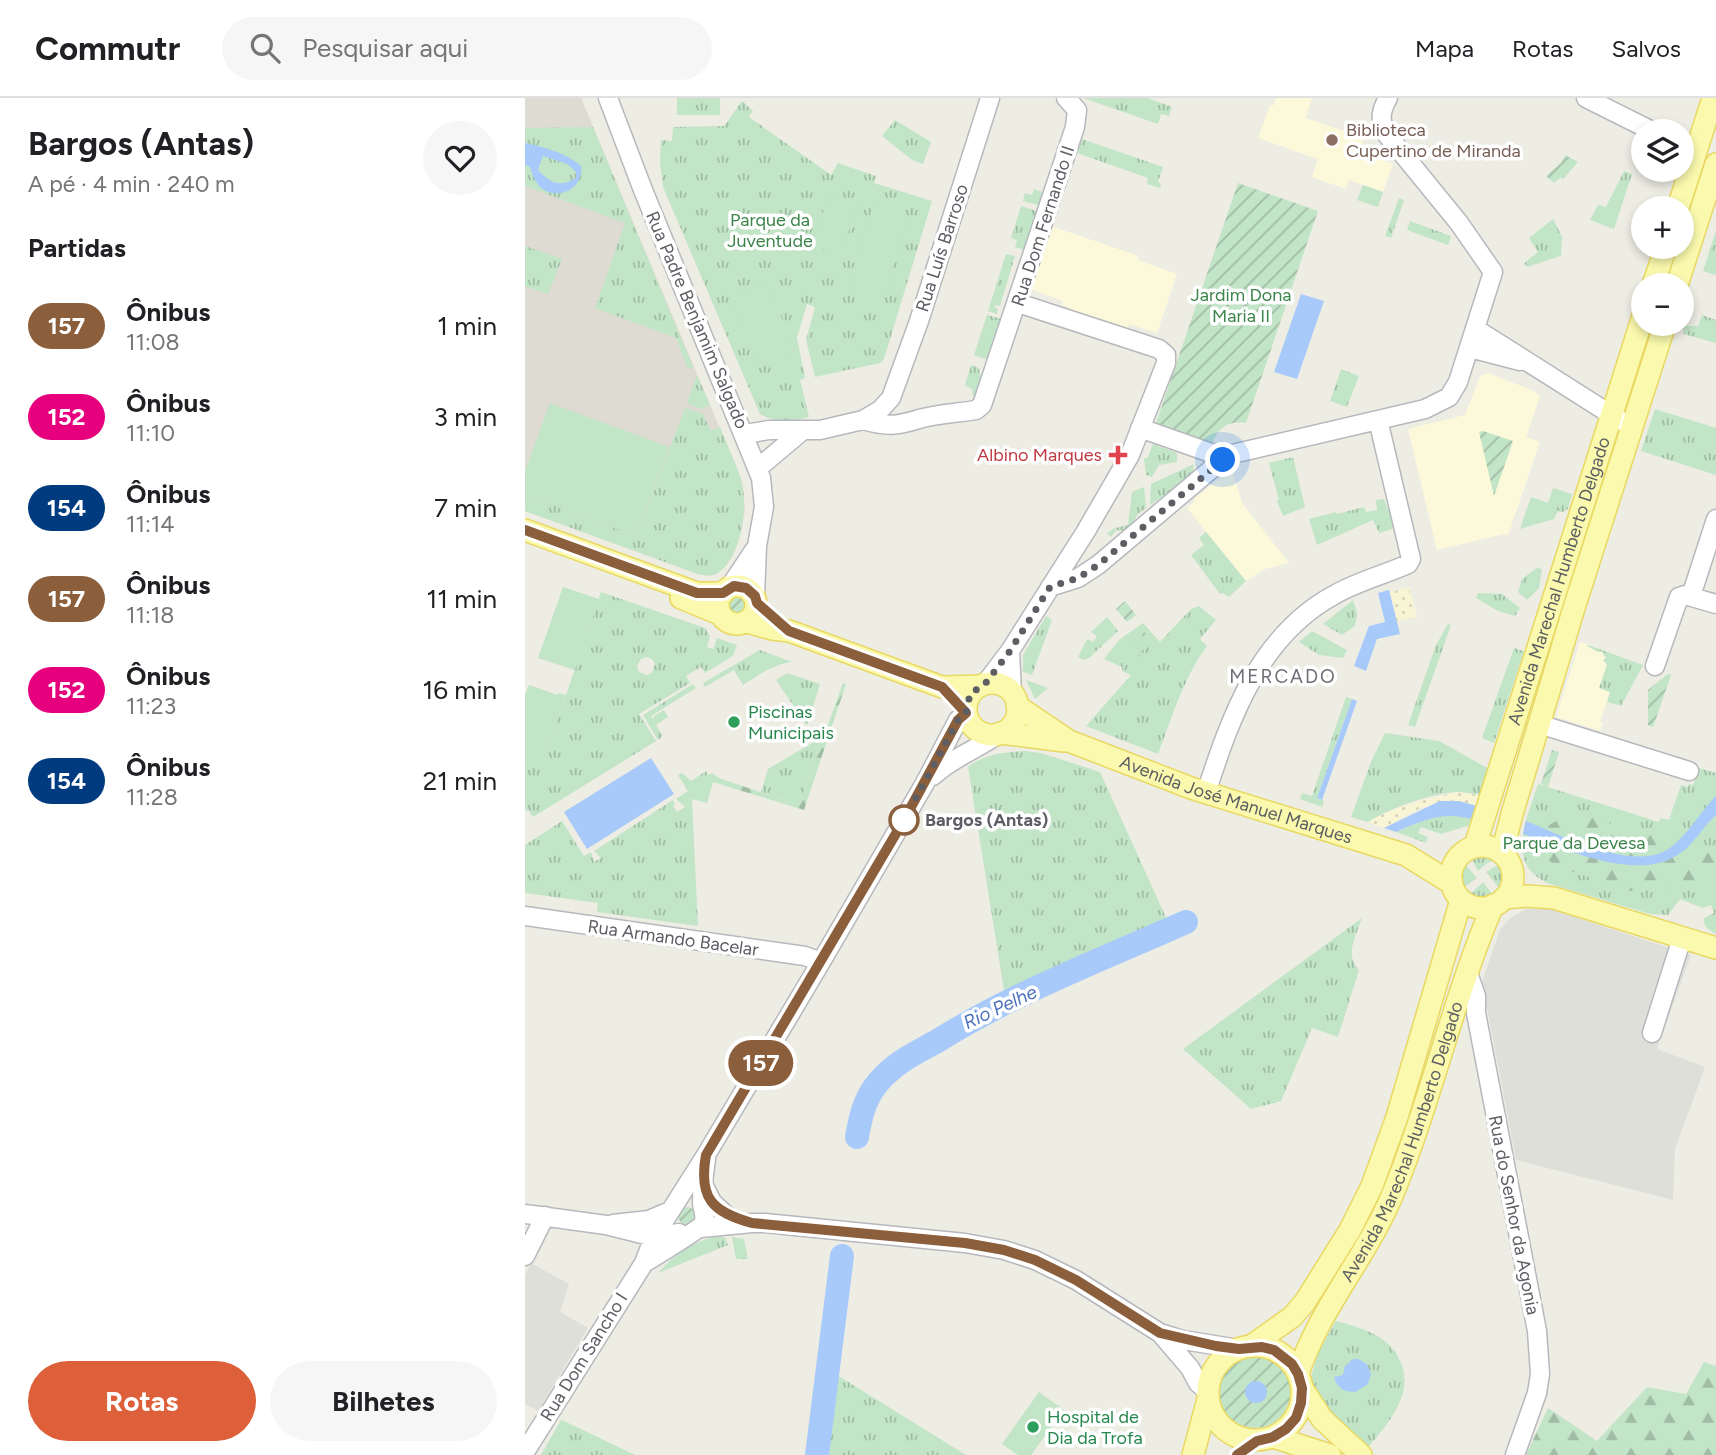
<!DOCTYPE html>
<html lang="pt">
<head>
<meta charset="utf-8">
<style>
  body { margin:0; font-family:Figtree,sans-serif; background:#f6f6f6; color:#202124; height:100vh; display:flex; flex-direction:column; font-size:26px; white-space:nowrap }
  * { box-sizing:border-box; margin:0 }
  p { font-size:23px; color:#757577 }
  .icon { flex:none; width:38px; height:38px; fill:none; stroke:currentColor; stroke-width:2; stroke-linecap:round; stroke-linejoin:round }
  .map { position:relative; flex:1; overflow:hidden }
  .sheet { display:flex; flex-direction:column; background:#fff; width:525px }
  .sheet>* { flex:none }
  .badge { padding:0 14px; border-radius:23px; font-size:24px; line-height:46px }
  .controls { position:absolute; left:1106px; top:21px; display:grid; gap:14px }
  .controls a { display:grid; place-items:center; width:63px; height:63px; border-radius:50%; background:#fff; box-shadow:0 4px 10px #0003; font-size:35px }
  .you { position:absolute; width:35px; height:35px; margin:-18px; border:5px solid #fff; border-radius:50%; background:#1a73e8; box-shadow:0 0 0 10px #1a73e833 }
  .map>.badge { position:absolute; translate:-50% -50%; box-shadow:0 0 0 4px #fff }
  h2 { padding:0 28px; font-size:26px; line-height:63px }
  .round { display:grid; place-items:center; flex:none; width:74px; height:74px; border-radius:37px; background:#f6f6f6 }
  .summary { display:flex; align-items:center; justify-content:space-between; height:119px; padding:0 28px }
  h1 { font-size:33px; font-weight:700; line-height:52px }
  .primary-button { display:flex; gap:14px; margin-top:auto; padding:14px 28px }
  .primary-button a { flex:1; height:80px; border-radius:42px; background:#de603a; color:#fff; font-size:28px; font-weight:700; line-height:80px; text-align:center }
  .primary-button a+a { background:#f6f6f6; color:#202124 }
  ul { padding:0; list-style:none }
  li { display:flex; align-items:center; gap:21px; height:91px; padding:0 28px }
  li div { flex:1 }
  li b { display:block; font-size:26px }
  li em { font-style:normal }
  li .badge { min-width:77px; font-weight:700; text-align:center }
  header { display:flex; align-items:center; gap:42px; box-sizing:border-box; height:98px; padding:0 35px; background:#fff; border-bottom:2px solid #e0e0e0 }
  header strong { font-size:33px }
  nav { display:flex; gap:38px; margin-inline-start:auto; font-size:24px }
  .search { width:490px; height:63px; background:#f6f6f6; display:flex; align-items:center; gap:18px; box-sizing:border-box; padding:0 24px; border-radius:38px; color:#757577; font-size:26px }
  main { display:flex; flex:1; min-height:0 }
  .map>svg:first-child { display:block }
  .commercial { fill:#fcf9db }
  .industrial { fill:#dfdfd9 }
  .education { fill:#dedcd2 }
  .grass { fill:url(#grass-tufts); fill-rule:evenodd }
  .forest { fill:url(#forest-firs) }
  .sand { fill:url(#sand-dots) }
  .garden { fill:url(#garden-furrows) }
  .pitch { fill:#c2e4c7 }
  .water { fill:#a8cafa; fill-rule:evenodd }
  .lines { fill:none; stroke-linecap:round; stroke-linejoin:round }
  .river { stroke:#a8cafa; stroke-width:24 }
  .minor-casing { stroke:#b7b8bd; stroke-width:21 }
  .major-casing { stroke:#e9d862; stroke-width:24 }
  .minor { stroke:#fff; stroke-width:18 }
  .major { stroke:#faf9ad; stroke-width:21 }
  .line-casing { stroke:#fff; stroke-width:16 }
  .line { stroke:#8b5e3c; stroke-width:10 }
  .walk { stroke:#5c5e64; stroke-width:7; stroke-dasharray:0 12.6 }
  .education-dot { fill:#8d6e63; stroke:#fff; stroke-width:2.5 }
  .health-dot { fill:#e0444e; stroke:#fff; stroke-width:2.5 }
  .leisure-dot { fill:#2e9e5b; stroke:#fff; stroke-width:2.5 }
  .stop-dot { fill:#fff; stroke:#8b5e3c; stroke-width:3.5 }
  .labels { text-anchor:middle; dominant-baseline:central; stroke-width:7; stroke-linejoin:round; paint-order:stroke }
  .education-label { font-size:18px; fill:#785e54; stroke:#fff; text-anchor:start }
  .park-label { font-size:18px; fill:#3b844a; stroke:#fff }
  .street-label { font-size:18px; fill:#5c5e64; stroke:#fff }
  .health-label { font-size:18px; fill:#be3a42; stroke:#fff; text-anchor:end }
  .leisure-label { font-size:18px; fill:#27864d; stroke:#fff; text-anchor:start }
  .stop-label { font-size:18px; font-weight:bold; fill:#5c5e64; stroke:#fff; text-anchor:start }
  .neighbourhood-label { font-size:19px; letter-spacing:2px; fill:#6d7076; stroke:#fff }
  .water-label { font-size:19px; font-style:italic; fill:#4c71bc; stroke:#fff }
</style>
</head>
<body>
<header>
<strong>Commutr</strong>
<div class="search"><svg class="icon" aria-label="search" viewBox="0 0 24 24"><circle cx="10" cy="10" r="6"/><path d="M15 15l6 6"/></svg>Pesquisar aqui</div>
<nav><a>Mapa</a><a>Rotas</a><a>Salvos</a></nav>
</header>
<main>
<section class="sheet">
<div class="summary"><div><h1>Bargos (Antas)</h1><p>A pé · 4 min · 240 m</p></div><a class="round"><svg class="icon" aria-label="heart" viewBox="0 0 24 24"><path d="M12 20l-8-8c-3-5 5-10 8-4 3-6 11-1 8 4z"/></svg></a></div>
<h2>Partidas</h2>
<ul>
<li><span class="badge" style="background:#8b5e3c;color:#fff">157</span><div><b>Ônibus</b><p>11:08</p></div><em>1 min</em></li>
<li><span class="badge" style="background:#e6007e;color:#fff">152</span><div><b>Ônibus</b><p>11:10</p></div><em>3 min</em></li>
<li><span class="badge" style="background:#003b80;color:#fff">154</span><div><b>Ônibus</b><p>11:14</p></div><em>7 min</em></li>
<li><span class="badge" style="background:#8b5e3c;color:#fff">157</span><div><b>Ônibus</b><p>11:18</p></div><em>11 min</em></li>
<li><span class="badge" style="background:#e6007e;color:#fff">152</span><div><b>Ônibus</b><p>11:23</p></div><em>16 min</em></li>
<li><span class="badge" style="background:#003b80;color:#fff">154</span><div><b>Ônibus</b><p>11:28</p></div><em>21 min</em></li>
</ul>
<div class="primary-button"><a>Rotas</a><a>Bilhetes</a></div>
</section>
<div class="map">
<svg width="1191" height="1357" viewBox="0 0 1191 1357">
  <defs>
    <pattern id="grass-tufts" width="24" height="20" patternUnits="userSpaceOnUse" patternTransform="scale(1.75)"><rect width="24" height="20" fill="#c2e4c7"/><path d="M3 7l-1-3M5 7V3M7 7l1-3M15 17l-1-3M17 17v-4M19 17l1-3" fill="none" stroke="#a1bca5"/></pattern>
    <pattern id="forest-firs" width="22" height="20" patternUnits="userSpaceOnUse" patternTransform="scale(1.75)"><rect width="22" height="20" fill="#c2e4c7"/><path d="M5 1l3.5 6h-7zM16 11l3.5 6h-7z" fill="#a1bca5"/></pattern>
    <pattern id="sand-dots" width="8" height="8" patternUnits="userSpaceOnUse" patternTransform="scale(1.75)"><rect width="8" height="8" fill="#f8f5d5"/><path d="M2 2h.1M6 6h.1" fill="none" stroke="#d7d4ba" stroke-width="1.8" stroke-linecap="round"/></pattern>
    <pattern id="garden-furrows" width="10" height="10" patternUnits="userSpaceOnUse" patternTransform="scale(1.75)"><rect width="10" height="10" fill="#c2e4c7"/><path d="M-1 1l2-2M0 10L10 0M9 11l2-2" fill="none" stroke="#a1bca5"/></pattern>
  </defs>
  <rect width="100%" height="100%" fill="#eeede4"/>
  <path class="commercial" d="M751 0H787L781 20 839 40 836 48 853 54 852 60 868 66 858 94 824 82 821 91 787 79 793 61 733 40 745 7 748 8Z
    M526 128 611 157 613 158V162L652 176 632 235 604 226 601 233 543 214 544 209 537 207 538 203 505 191Z
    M963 275 1007 292 1015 298 1001 339 1015 344 983 437 979 436 912 452 883 331 940 317 955 278Z
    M708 374 717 405 764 465 740 471 721 483 662 410 670 403 669 401 696 379Z
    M1055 544 1086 555 1074 590 1085 594 1075 624 1078 625 1075 633 1031 619Z"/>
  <path class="industrial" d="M1022 810 1166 857 1132 951 1180 969 1150 1051 1148 1102 991 1062 957 884 975 832 985 820 1001 811Z
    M6 1165 44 1186 35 1214 63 1230 13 1313 0 1306V1177Z"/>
  <path class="education" d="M0 0H56L207 359 217 384 220 411 217 430 205 461 191 476 182 478 170 475 0 413Z"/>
  <path class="grass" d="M152 0H195V17H152Z
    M558 0H623L647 9 644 18 636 16 633 26Z
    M217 3 228 13 224 19 306 77 313 65 351 78 349 85 407 103 359 261 355 265 290 279 281 242 290 209 282 206 272 240 280 280 275 282 284 319C266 323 252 326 235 316L138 89 135 65 136 42 147 43 148 29 199 28Z
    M370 22 406 44 398 66 387 62 357 38Z
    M68 29 168 269 163 271 151 240 70 210 100 125 0 88V30Z
    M557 41 638 69 633 84 636 86 635 90 622 86 623 80 552 55Z
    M1099 73 1107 76 1089 131 1065 122 1073 107 1081 109Z
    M838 87 858 94 853 109 832 102Z
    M509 91 518 94 513 107 498 103 500 95 507 97Z
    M874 100 879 102 866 140 860 138Z
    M496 108 512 113 499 152 490 149 492 142 486 140Z
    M1028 121 1037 139 1036 158 1002 169 999 165 1013 154 1004 140Z
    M885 123 926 138 923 147 882 132Z
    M1191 133V175L1190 177 1178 173Z
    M0 148 37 161 23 196 0 188Z
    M481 156 490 158 475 208 470 207V209L473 211 472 216 463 213Z
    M462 217 477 221 463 262 449 257Z
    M1177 217 1191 222V245L1159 236 1157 228H1173Z
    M446 267 454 270 457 288 453 298 448 299 447 291 440 287Z
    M816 271 834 278 822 309 805 303Z
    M172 277 185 307 176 311 162 305Z
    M160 310 178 316 186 333 195 329C202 348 212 366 217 386 223 409 216 463 191 476 184 479 177 477 170 475L0 413V397L111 438Z
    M1130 311 1191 330V377L1116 353Z
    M628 346 652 355V364L634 367 627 379 621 377 619 361 623 359Z
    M768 359 780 409 758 418 752 403 754 402 744 365Z
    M669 366 668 378 625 407 626 386Z
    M619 389 621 410 612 417 605 434 591 432 586 439 582 435 590 430 603 427 607 394Z
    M1028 390 1047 396 1043 411 1038 414 1033 413 1029 421 995 431 1006 399 1023 405Z
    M859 401 863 412 866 413 871 430 854 435 848 422 792 447 784 421 811 414 812 416 839 409 841 414 852 412 851 402Z
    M681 434 721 483 704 499 698 495 695 496 666 457 679 447 674 440Z
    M1013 469 1017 472 1014 490 1002 502 993 494 997 481Z
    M76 494 180 530 185 538 182 549 188 551 192 540 212 547 208 558 180 575 176 569 161 578 165 585 114 616 131 643 8 719 3 712 0 713V663L17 668ZM121 559 127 561 130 566 127 575 122 577 114 574 112 568 116 561Z
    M953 495 977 496 995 510 990 518 973 513 951 500Z
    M828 502 832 514 830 528 817 537 798 526Z
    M674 508 691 522 675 541 682 548C659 579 647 619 633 656L561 628 606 577 597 573V569L579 561 594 542 618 525 635 544 666 511Z
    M521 518 527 522 507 577 498 574V557Z
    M582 519 593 533 564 560 559 562 553 559 562 541 568 544 572 538 566 534Z
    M923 526 926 527 890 629 883 627 911 547Z
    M787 533 822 552 818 560 794 557 774 544Z
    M1063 547 1118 567 1096 608 1082 604 1085 594 1074 590 1082 567 1078 562 1081 560 1076 553 1073 554 1062 548Z
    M989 550 999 553 969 645 957 640Z
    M235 552 267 564C248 566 234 577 218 587L209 572 180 589 178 585Z
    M262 575 295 586 282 628 251 582Z
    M501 582 523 590 510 601Z
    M168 586 171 590 126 618 129 621V618L139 612 143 619 131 627 138 638 133 642 118 617Z
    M821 599 827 601 792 700 799 703 797 709 775 701 777 695 787 698Z
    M860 635 914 643 964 671 955 697C948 696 940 694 933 694 907 695 865 710 843 724L826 719 846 664Z
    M299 638 274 707 236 694 243 671Z
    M500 653 516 655 575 674 644 826 480 898 443 669C459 656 479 654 500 653Z
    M1174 670 1191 675V836C1184 832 1178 829 1179 820L1189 815 1186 807 1178 810 1155 801 1143 817 1125 816 1025 786C978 766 1002 722 1013 686L1134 724 1135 720 1144 722 1156 687 1163 689 1164 686 1168 687Z
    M181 673 183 677 187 675 194 680 188 684 182 705 167 701 173 828 72 814 73 805 0 795V747L37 723 59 758 66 754 69 764 76 760 69 753 148 702 150 706 148 708 152 714 160 709 151 701 163 693 153 677 157 675 166 683Z
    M932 717 947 721 946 727 916 736 896 729 893 735 903 739 901 745 871 734 908 718Z
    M954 757 970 762 962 765 953 773 946 760Z
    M939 765 952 780 938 790C934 780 934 775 939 765Z
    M971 768H976L978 784 975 791 961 774Z
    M958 784 968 797 952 800 944 797Z
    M837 820C831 838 819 857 834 872L813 939 787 930 756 1003 726 1011 658 951Z
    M195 1138 200 1140 203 1147 133 1175C149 1157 171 1141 195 1138Z
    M207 1139 219 1141 223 1161H211Z
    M811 1223C841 1231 869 1239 878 1271 880 1279 880 1290 877 1298 870 1319 854 1336 840 1353L813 1328 784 1287 793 1254Z
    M312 1277 441 1357H297Z
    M36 1322H37L110 1357H16Z"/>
  <path class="forest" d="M318 585 321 586 279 712 188 684 194 680 274 707Z
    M1040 718 1074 720 1108 738 1139 735 1156 741C1151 745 1144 752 1138 754 1099 769 1055 744 1019 730Z
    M1009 740 1099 767H1119L1139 764 1156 755H1191V783L1162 789 1105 793 1034 769 1018 759Z
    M1179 1264 1191 1268V1357H1001L1023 1310 1072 1343 1122 1289 1161 1296Z"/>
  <path class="sand" d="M884 489 892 519 872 524 865 494Z
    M932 694 955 697 952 708C912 697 893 711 859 730L843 724C869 708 902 701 932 694Z"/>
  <path class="garden" d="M1040 57 1053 64 1038 81 1036 79 1029 85 1021 78 1036 65Z
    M713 85 793 113 721 325C703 323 695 328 687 345L631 325Z
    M958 333 988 343 969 398 954 334Z
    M203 507a10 10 0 1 1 20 0a10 10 0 1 1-20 0Z
    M600 503 611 517 602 524 591 511Z
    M618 534 621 535 624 543 614 558 610 559 607 555 608 549 617 540Z
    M1143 576 1146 577 1128 629 1123 627V592Z
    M1027 652 1034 654 1023 689 1016 686Z
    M153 1118a9 9 0 1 1 18 0a9 9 0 1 1-18 0Z
    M694 1294a36 36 0 1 1 72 0a36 36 0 1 1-72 0Z"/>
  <path class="pitch" d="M304 96 333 105 316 157 287 148Z
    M348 108 384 120 359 198 323 186Z
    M242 184 271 255 234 270 205 199Z
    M25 305 144 349 111 438 0 397V373Z
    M38 489 74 501 50 572 13 560Z
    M4 587 33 597 34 595 41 597 17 669 0 663V597Z
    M514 1294 539 1312 506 1357H493L477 1346Z"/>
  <path class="water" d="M0 45C21 50 40 54 56 68 59 88 37 102 19 92 10 87 8 76 4 68L0 67ZM18 58 42 66 51 74V80C35 90 25 85 13 72Z
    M776 196 799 203 772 281 749 274Z
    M864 492 875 536 852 541 841 573 829 568 844 528 860 524 853 495Z
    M827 601 832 603 797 702 792 700Z
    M126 660 149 696 62 751 39 714Z
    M1191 698V717C1177 729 1169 747 1154 756 1110 785 1042 751 998 736L1001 723C1036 737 1104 772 1140 753 1159 743 1175 714 1191 698Z
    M915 703H934L952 708 947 721C916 713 899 722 871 734L859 730Z
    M828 1261H833L842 1266 846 1276 843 1286 830 1294C819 1294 812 1290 809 1279L818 1277 820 1268Z
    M720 1294a11 11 0 1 1 22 0a11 11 0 1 1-22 0Z"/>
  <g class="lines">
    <path class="river" d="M332 1039C336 1015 341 995 360 977 376 961 395 953 414 942 491 894 578 861 661 824
      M292 1357 317 1158"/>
    <g class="minor-casing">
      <path id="minor" d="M83 0 118 92 236 380 239 409 232 448 230 498
        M1061 0 1127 33
        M951 231 1096 323
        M945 250 995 263
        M338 322C362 329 372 328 394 321 412 316 433 315 451 312L457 307 550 29 552 12 541 0
        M615 330 686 355 703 357 900 311 924 299 933 284 968 174 934 125 859 33C855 20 856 12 863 0
        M220 336 244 332H295L338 322 355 312 366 300 394 223 465 0
        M233 370 277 333
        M525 489 553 480 573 467 703 357
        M204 490 230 451
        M1166 498 1191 421
        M485 553 487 595
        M1130 568 1154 499 1160 497 1191 506
        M460 586 485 553 561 433 605 357 641 265V257L634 251 493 205
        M1014 626 1164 673
        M408 678C428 659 453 651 475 635
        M681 695C706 618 734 538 809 497 833 483 859 477 883 466L886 461 853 322
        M0 818 280 858 296 864
        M943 875 951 898V915L1012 1233 1015 1276 1012 1295 990 1357
        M1127 935 1157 840
        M179 1088 187 1104 202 1118
        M0 1116 81 1127 129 1139 154 1135
        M88 1126 124 1122 145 1113
        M176 1130 227 1125H240L440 1145 479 1152 510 1162 551 1182 635 1235 665 1270 673 1285 683 1294
        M0 1158 20 1118
        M119 1165C126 1161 177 1130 178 1126 182 1118 177 1112 177 1105 177 1091 179 1075 181 1061
        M635 1235 658 1242 714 1251
        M0 1354 119 1165 129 1139 181 1057 296 864 400 685 433 622 441 615"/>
    </g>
    <g class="major-casing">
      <g id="major">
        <path d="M1153 110 1188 0"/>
        <path d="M1128 187 1141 149"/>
        <path d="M1152 187 1191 66"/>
        <path d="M0 432 172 495H198"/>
        <circle cx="212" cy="507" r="19"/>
        <path d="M156 500 195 516"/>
        <path d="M222 524 247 531 264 533 417 589 455 588"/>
        <circle cx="467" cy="611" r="26"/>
        <path id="s1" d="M492 608 544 643 666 690 881 757 926 785"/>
        <path d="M475 635 539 643"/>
        <path id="s2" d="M950 748 1118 218"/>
        <circle cx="957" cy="779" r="31"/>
        <path d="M977 755 987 716 1049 510 1140 226"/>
        <path d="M979 800 1002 798 1029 800 1191 850"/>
        <path d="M726 1248 767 1219 780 1204 825 1132 847 1088 872 1019 936 802"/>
        <circle cx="730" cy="1295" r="47"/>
        <path id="s3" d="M773 1276C794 1210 843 1158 869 1093 907 1000 928 900 968 807"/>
        <path d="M777 1290 797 1321 836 1357"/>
        <path d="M748 1339 805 1357"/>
        <path d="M668 1357 683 1301"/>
      </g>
    </g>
    <use href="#minor" class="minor"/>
    <use href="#major" class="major"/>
  </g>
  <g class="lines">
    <g class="line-casing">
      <path id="line" d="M0 432 172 495H198L209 488 221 490 230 498 232 505 264 533 417 589 441 615 433 622 379 722 181 1057C173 1101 188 1114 227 1125L440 1145 479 1152 510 1162 551 1182 635 1235 691 1248 714 1251 737 1249 749 1252 767 1266 773 1276 777 1290 776 1305 771 1320 761 1331 748 1339 732 1343 712 1357"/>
    </g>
    <use href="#line" class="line"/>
    <path class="walk" d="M379 722 433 622 441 615 445 596 460 586 485 553 525 489 553 480 573 467 698 362"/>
  </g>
  <circle class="education-dot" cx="807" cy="42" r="7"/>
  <path class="health-dot" d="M589.5 346.5h7v7h7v7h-7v7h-7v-7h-7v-7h7z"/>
  <g class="leisure-dot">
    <circle cx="209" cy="624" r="7"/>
    <circle cx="508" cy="1329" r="7"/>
  </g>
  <circle class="stop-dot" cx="379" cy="722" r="14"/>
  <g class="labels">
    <g class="education-label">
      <text x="821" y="32">Biblioteca<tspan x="821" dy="21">Cupertino de Miranda</tspan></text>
    </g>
    <g class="park-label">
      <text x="245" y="122">Parque da<tspan x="245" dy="21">Juventude</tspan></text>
      <text x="716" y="197">Jardim Dona<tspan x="716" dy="21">Maria II</tspan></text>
      <text x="1049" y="745">Parque da Devesa</text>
    </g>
    <g class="street-label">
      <text transform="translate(518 128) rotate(-72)">Rua Dom Fernando II</text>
      <text transform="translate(417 150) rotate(-72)">Rua Luís Barroso</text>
      <text transform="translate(172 222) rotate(67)">Rua Padre Benjamim Salgado</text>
      <text stroke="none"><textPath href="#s2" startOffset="278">Avenida Marechal Humberto Delgado</textPath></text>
      <text stroke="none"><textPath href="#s1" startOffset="240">Avenida José Manuel Marques</textPath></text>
      <text transform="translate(148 840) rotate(8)">Rua Armando Bacelar</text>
      <text stroke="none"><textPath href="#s3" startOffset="256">Avenida Marechal Humberto Delgado</textPath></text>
      <text transform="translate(989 1117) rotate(79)">Rua do Senhor da Agonia</text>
      <text transform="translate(59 1259) rotate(-58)">Rua Dom Sancho I</text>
    </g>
    <g class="health-label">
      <text x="577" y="357">Albino Marques</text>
    </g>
    <g class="leisure-label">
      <text x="223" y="614">Piscinas<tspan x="223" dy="21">Municipais</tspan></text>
      <text x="522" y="1319">Hospital de<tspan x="522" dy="21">Dia da Trofa</tspan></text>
    </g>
    <g class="stop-label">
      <text x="400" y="722">Bargos (Antas)</text>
    </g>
    <g class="neighbourhood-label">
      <text x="758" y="578">MERCADO</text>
    </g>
    <g class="water-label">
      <text transform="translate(475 909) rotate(-25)">Rio Pelhe</text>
    </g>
  </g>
</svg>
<div class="controls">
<a><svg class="icon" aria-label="layers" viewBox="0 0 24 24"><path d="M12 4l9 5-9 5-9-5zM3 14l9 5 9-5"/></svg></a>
<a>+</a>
<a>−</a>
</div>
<div class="you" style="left:698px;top:362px"></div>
<b class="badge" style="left:236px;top:965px;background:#8b5e3c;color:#fff">157</b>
</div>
</main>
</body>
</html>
